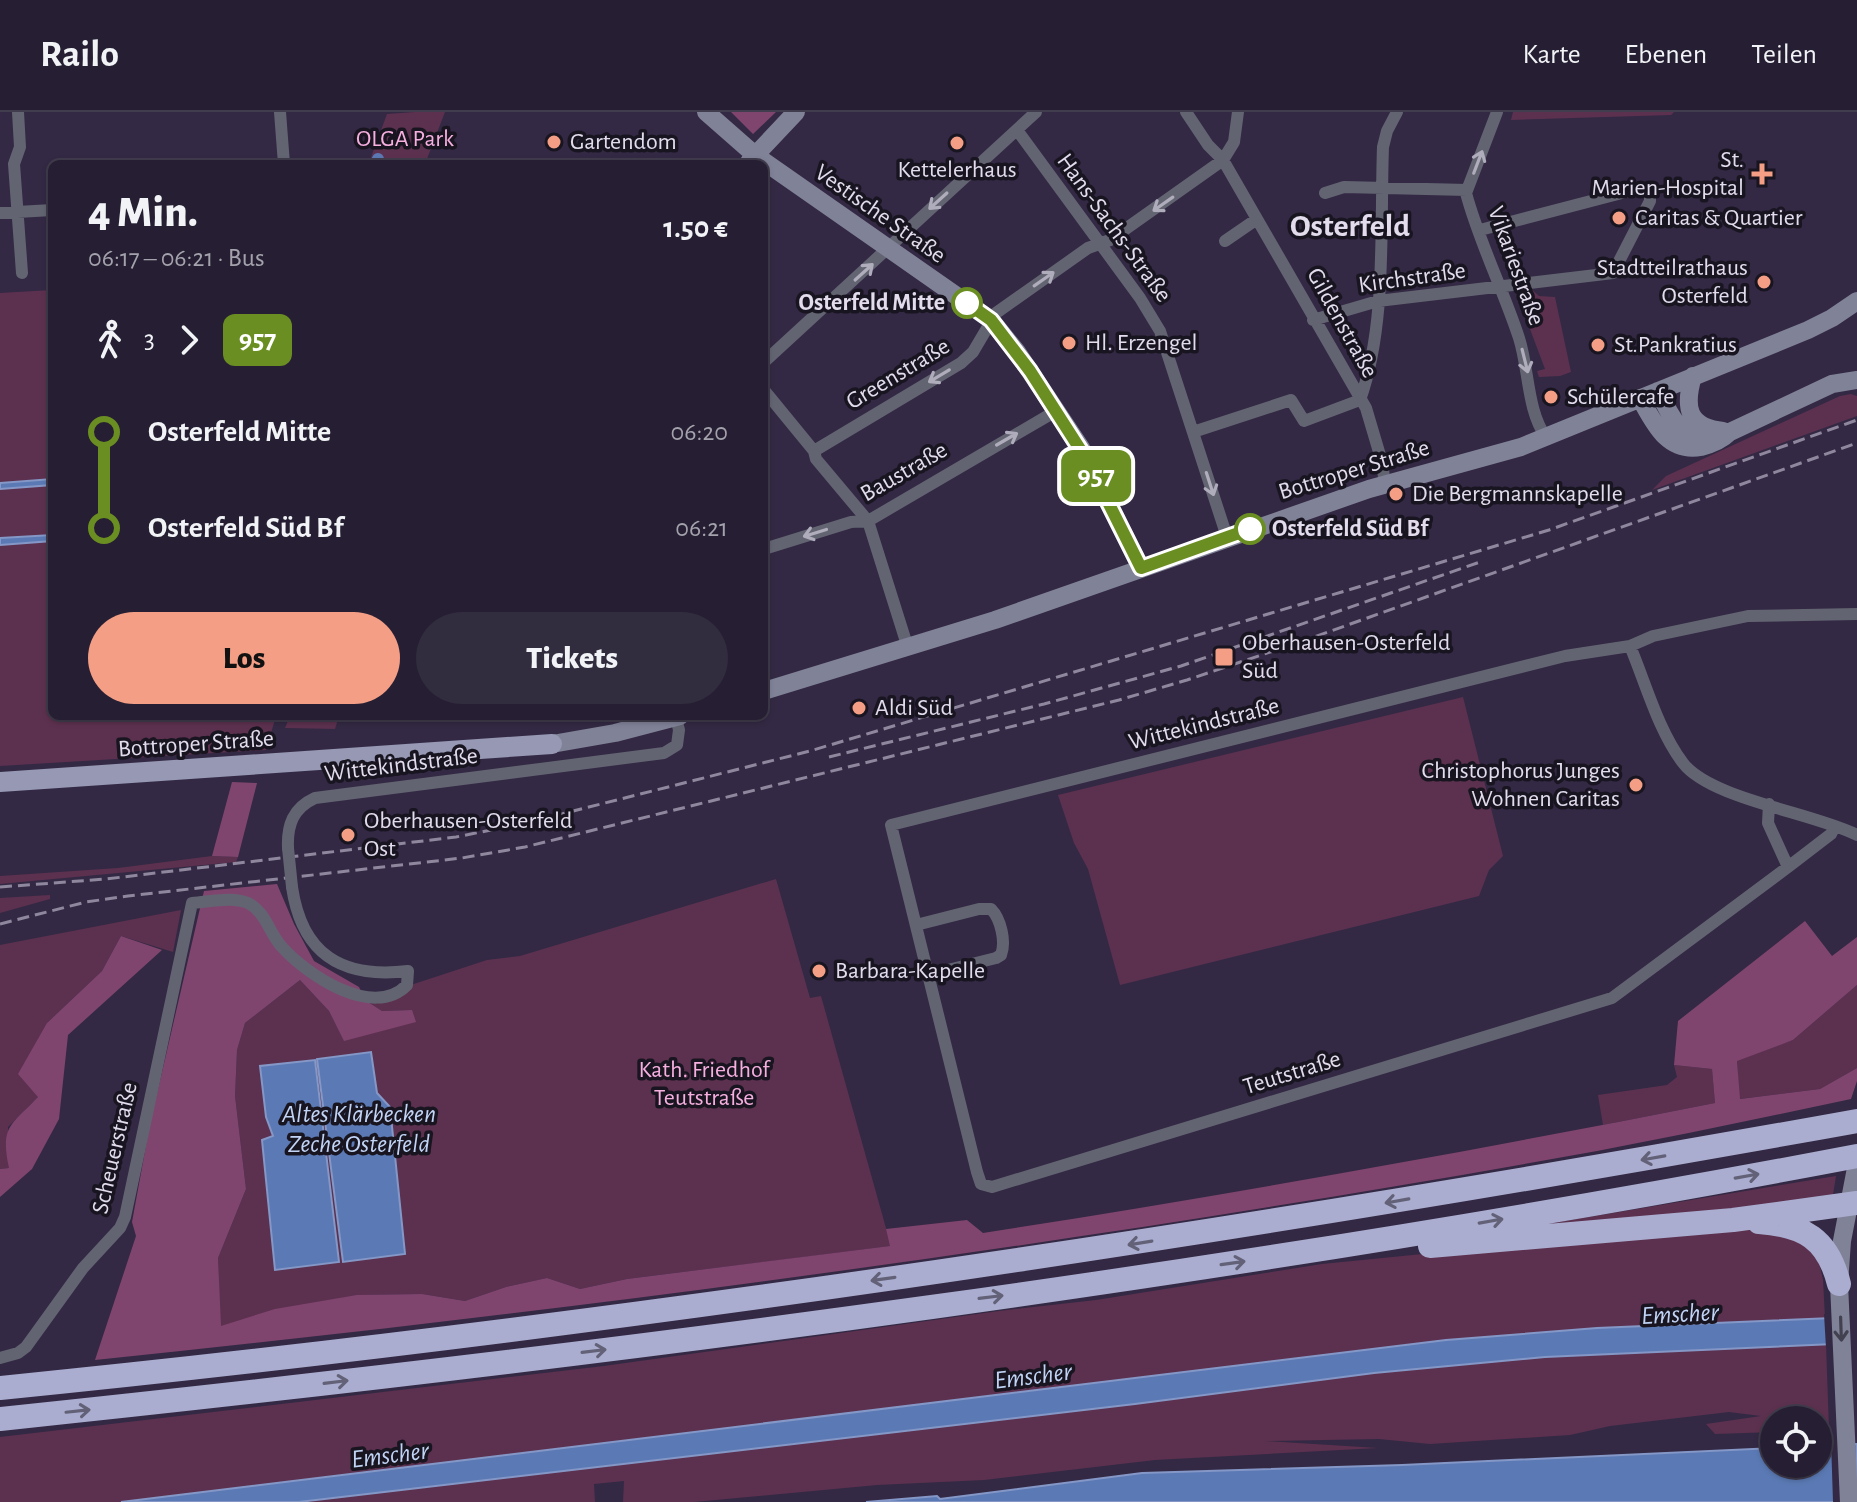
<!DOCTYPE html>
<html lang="de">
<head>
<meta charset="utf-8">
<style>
  body { margin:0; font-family:"Alegreya Sans",sans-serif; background:#322c3f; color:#f1f3f6; height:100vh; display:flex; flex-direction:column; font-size:30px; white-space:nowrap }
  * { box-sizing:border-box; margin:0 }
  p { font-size:26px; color:#a4a2ac }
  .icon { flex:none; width:44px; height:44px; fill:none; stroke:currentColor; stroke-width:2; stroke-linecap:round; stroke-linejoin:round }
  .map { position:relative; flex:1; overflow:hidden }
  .panel { position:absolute; left:48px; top:48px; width:720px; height:560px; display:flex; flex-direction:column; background:#261f33; border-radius:12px; box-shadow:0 2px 6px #0004,0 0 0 2px #423d4e }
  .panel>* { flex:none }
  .badge { padding:0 16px; border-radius:12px; font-size:28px; line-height:52px }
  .tools { position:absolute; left:1760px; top:1294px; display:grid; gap:16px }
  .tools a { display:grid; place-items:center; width:72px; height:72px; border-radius:50%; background:#261f33; box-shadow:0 2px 6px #0004,0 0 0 2px #423d4e; font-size:40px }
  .map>.badge { position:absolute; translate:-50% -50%; box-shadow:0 0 0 4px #fff }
  .legs { display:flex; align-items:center; gap:12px; height:88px; padding:0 40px; font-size:26px }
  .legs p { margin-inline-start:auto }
  .overview { display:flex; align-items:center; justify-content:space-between; height:136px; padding:0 40px }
  h1 { font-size:44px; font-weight:800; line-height:60px }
  .cta { display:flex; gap:16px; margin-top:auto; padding:16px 40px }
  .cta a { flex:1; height:92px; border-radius:48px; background:#f49e86; color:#111; font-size:32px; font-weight:800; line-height:92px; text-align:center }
  .cta a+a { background:#322c3f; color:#f1f3f6 }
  ul { padding:0 40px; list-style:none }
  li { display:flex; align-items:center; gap:28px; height:96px; font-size:30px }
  li i { display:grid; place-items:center; width:12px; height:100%; margin:0 10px; background:currentColor }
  li i::after { content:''; width:20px; height:20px; margin:-10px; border:6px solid; border-radius:50%; background:#261f33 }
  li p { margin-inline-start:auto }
  li:first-child i { background:linear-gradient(#0000 50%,currentColor 0) }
  li:last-child i { background:linear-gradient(currentColor 50%,#0000 0) }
  header { display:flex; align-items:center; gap:48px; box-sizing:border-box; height:112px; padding:0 40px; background:#261f33; border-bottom:2px solid #423d4e }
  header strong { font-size:38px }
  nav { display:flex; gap:44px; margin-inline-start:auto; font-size:28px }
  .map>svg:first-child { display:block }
  .green { fill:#5c314f }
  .forest { fill:#80456f }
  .water { fill:#5b7ab5; stroke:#8497c6; stroke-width:2 }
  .pier { fill:#332944 }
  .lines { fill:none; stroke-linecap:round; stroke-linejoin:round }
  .canal { stroke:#5b7ab5; stroke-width:12 }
  .street { stroke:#636472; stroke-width:12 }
  .secondary { stroke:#808298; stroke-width:18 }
  .primary { stroke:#9698b4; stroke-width:20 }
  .highway { stroke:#aaadcf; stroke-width:24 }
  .rail { stroke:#8f879d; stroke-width:3; stroke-dasharray:12 6; stroke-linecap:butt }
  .street-bridge { stroke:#636472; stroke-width:12 }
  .oneway { stroke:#afacbc }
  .oneway2 { stroke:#626178 }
  .oneway3 { stroke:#424150 }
  .line-1-casing { stroke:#fff; stroke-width:18 }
  .line-1 { stroke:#6b8e23; stroke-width:12 }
  .poi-dot { fill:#f49e86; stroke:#191520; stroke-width:3 }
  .stop-1-dot { fill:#fff; stroke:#6b8e23; stroke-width:4 }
  .labels { text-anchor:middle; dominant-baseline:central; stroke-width:7; stroke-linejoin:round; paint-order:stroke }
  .park-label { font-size:24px; fill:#f6afdf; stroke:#191520 }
  .poi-label { font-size:24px; fill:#e2dced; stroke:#191520; text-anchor:start }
  .street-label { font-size:24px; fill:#e2dced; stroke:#191520 }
  .stop-label { font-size:24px; font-weight:bold; fill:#e2dced; stroke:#191520; text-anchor:end }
  .water-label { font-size:26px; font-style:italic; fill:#c1d4f6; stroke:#191520 }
  .district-label { font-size:32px; font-weight:bold; fill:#e2dced; stroke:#191520 }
</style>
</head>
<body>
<header>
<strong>Railo</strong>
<nav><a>Karte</a><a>Ebenen</a><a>Teilen</a></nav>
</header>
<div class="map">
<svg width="1857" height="1390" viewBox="0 0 1857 1390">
  <rect width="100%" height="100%" fill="#332944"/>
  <path class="green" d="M415 0H445L425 52H336L370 48 387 2Z
    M1513 0H1674L1671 3 1511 8Z
    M1531 177 1539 184 1555 185 1571 260 1560 264 1539 265 1537 259 1545 257 1522 196 1523 185 1532 183 1528 178Z
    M52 178V604H276L266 638 0 654V181Z
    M1851 282 1857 284V304L1652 378 1666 364 1840 284Z
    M1463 585 1503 744 1489 758 1479 784 1120 873 1088 757 1074 731 1058 683Z
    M290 604H339L335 617 285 616Z
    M212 744 238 745 236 750 0 772V764L118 756Z
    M776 767 810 886 821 884 891 1134 627 1167 580 1177 547 1166 506 1175 465 1189 422 1182 364 1183 187 1223 219 1184 218 1146 246 1077 235 984 237 938 245 911 300 868 329 899 344 928 412 898 382 899 365 888 487 848 520 844Z
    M50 783V787L0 801V786Z
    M181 798 173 840 121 824 102 859 47 911 38 985 8 1015 9 1056 0 1057V833Z
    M1857 873V956L1820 977 1739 987 1737 948 1793 928Z
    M1674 953 1712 957 1715 991 1603 1013 1598 983 1667 973 1677 965Z
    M1836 1064 1832 1089 1504 1119Z
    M1732 1116H1770L1816 1137 1823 1168 1825 1206 1597 1216 1446 1228 121 1390H0V1325L604 1254 999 1199 1096 1188 1322 1152 1533 1131Z
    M1826 1232 1829 1318 1818 1319V1308H1774V1320L1715 1322 1706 1312 1761 1304 1729 1300 1610 1314 1570 1323 1430 1332 1379 1327 1265 1329 1378 1336 1155 1348 984 1368 877 1373 694 1390H623L624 1369 594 1372 595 1390H299L1135 1292 1374 1261 1545 1245Z"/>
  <path class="forest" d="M731 0H776L753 22Z
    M232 670 257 671 238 745 212 744Z
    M277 772 294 812 314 849 359 875 365 888 382 899 412 898 416 910 344 929 329 899 300 868 245 911 237 938 235 984 246 1077 218 1146 221 1214 275 1197 357 1183 422 1182 465 1189 506 1175 547 1166 580 1177 627 1167 890 1134 886 1117 967 1108 983 1121C1228 1083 1472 1039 1715 991L1712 957 1674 953 1678 909 1805 809 1832 844 1857 825V873L1793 928 1737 949 1740 987 1820 977 1857 956V969L1851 987C1767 1005 1682 1023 1597 1039 1100 1129 598 1196 95 1248L136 1124 132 1110 150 1012 204 779Z
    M121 824 162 838 68 923 59 1007 32 1057 0 1085V1057L9 1056C0 1014 11 1013 38 985L18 962 47 911 102 859Z"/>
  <path class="water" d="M52 367V373L0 377V371Z
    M52 423V429L0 433V426Z
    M371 940 377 981 390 995 405 1142 343 1150 317 947Z
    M315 948 339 1150 275 1158 262 1028 273 1024 266 1005 260 954Z
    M1857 1205V1231L1545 1245 1374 1261 1135 1292 299 1390H121L1446 1228 1597 1216Z
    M1857 1332V1390H866L937 1384 940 1387 1142 1361 1402 1353 1774 1336V1352H1818V1334Z"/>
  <path class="pier" d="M1857 1201V1235L1826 1236 1824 1202Z
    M1831 1329H1839L1841 1390H1833Z"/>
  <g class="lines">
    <path class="canal" d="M376 52 378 47"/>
    <path class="street" d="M18 0 20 35 14 52 22 161
      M280 0 284 52
      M1186 0 1208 33 1223 48 1366 296 1382 350 1385 373
      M1497 0 1466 81C1479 130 1503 177 1519 226 1529 257 1527 299 1546 325
      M1017 18 1140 186 1160 219 1227 425
      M1325 81 1344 75 1467 78
      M0 101 52 98
      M1225 129 1257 107
      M1313 208 1378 189 1613 161 1650 89V81L1646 77H1637L1480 118
      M764 250 1036 0
      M764 278 814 339 816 347 868 409 908 536
      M1360 288C1387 212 1380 115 1383 35L1387 19 1397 0
      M1193 320 1291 288 1304 309 1360 288
      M814 339 961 251 973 240 996 201 1088 136 1110 128 1223 48 1234 30 1238 0
      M764 437 851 410 868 409 1056 299
      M1630 534C1646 572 1658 618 1683 651 1710 687 1814 701 1857 723
      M1769 692 1768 711 1788 755 1612 886 992 1075 981 1072 977 1060 891 713 1565 544 1630 534 1653 524 1748 504 1857 502
      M288 736C287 713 293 696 315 686L664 641 677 633 679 618 676 605
      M1788 755 1831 722 1835 714
      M916 813 979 797H991C1001 807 1006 830 1001 843L996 846 928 863
      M0 1246 18 1241 26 1235 83 1156 120 1116 125 1105 192 791C209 790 232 784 248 791 266 800 269 821 282 835 306 862 373 908 407 873L408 859C342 867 302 843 292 775"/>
    <path class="secondary" d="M706 0 755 43 991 208 1017 240 1081 336 1141 456
      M749 50 796 0
      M1693 264C1684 295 1687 315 1723 319
      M1658 279C1674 308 1677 327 1716 324
      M1640 286C1654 311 1667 341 1701 335 1713 332 1722 328 1730 320L1832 272 1857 268
      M764 579 995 508 1369 377 1521 335 1808 218 1832 206 1857 189
      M552 632 615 621 680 604
      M1849 1390 1839 1172 1842 1129 1857 1051"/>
    <path class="primary" d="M0 670 552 632"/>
    <path class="highway" d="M1759 1110C1804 1113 1828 1127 1839 1172
      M1430 1134 1733 1108 1857 1091
      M0 1276C622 1214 1242 1120 1857 1009
      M0 1307C622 1242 1243 1161 1857 1044"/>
    <path class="rail" d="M829 645 1044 592 1181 554 1480 450
      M0 775 106 767 456 725 526 711 810 639 1549 418 1857 308
      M0 812 86 790 128 784 462 746 525 735 1119 588 1187 568 1300 530 1857 331"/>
    <path class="street-bridge" d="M288 736 292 775"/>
  </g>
  <defs><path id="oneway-shaft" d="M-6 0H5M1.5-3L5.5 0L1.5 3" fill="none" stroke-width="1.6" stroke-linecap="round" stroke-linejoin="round" transform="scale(2)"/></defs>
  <g class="oneway">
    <use href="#oneway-shaft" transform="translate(1478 50) rotate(-69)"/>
    <use href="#oneway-shaft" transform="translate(938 89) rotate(138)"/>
    <use href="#oneway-shaft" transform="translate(1163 92) rotate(145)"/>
    <use href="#oneway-shaft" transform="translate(864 160) rotate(-42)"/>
    <use href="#oneway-shaft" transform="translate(1044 167) rotate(-35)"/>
    <use href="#oneway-shaft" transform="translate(1525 249) rotate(76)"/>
    <use href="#oneway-shaft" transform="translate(939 264) rotate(149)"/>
    <use href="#oneway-shaft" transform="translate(1007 327) rotate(-30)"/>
    <use href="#oneway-shaft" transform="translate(1210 372) rotate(72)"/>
    <use href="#oneway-shaft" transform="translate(815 421) rotate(163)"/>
  </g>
  <g class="oneway2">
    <use href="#oneway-shaft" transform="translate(1653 1046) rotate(170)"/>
    <use href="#oneway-shaft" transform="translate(1747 1064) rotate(-10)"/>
    <use href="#oneway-shaft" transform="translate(1397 1089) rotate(170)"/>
    <use href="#oneway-shaft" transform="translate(1491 1109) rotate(-10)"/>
    <use href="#oneway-shaft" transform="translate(1140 1131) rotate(171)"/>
    <use href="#oneway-shaft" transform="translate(1233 1151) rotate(-8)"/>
    <use href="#oneway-shaft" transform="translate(883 1167) rotate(172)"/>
    <use href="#oneway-shaft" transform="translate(991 1185) rotate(-7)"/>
    <use href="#oneway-shaft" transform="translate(594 1239) rotate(-7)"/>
    <use href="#oneway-shaft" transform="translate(336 1270) rotate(-7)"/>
    <use href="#oneway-shaft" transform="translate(78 1299) rotate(-6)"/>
  </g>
  <use class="oneway3" href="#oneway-shaft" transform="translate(1841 1217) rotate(88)"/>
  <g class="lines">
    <g class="line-1-casing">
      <path id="line-1" d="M967 191 991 208 1030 259 1087 348 1141 456 1250 417"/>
    </g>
    <use href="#line-1" class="line-1"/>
  </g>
  <g class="poi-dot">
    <circle cx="554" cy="30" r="8"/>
    <circle cx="957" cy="31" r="8"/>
    <path d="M1758 50h8v8h8v8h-8v8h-8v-8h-8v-8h8z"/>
    <circle cx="1619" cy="106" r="8"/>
    <circle cx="1764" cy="170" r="8"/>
    <circle cx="1069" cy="231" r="8"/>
    <circle cx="1598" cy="233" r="8"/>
    <circle cx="1551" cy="285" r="8"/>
    <circle cx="1396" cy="382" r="8"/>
    <rect x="1214" y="535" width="20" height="20" rx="4"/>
    <circle cx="859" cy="596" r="8"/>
    <circle cx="1636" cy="673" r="8"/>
    <circle cx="348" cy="723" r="8"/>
    <circle cx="819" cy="859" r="8"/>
  </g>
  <g class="stop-1-dot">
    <circle cx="967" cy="191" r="14"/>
    <circle cx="1250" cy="417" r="14"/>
  </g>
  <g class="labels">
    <g class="park-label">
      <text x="405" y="27">OLGA Park</text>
      <text x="704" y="958">Kath. Friedhof<tspan x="704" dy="28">Teutstraße</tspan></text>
    </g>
    <g class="poi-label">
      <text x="570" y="30">Gartendom</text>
      <text x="1744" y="48" text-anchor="end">St.<tspan x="1744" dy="28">Marien-Hospital</tspan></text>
      <text x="957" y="58" text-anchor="middle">Kettelerhaus</text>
      <text x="1635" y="106">Caritas &amp; Quartier</text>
      <text x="1748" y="156" text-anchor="end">Stadtteilrathaus<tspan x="1748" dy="28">Osterfeld</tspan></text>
      <text x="1085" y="231">Hl. Erzengel</text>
      <text x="1614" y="233">St.Pankratius</text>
      <text x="1567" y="285">Schülercafe</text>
      <text x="1412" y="382">Die Bergmannskapelle</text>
      <text x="1242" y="531">Oberhausen-Osterfeld<tspan x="1242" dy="28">Süd</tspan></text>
      <text x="875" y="596">Aldi Süd</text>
      <text x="1620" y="659" text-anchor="end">Christophorus Junges<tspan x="1620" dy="28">Wohnen Caritas</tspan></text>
      <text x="364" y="709">Oberhausen-Osterfeld<tspan x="364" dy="28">Ost</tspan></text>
      <text x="835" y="859">Barbara-Kapelle</text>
    </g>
    <g class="street-label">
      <text transform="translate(880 102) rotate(35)">Vestische Straße</text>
      <text transform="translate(1114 116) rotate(54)">Hans-Sachs-Straße</text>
      <text transform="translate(1516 154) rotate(70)">Vikariestraße</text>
      <text transform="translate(1412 166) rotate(-8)">Kirchstraße</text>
      <text transform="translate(1342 211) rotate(61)">Gildenstraße</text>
      <text transform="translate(898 262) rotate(-31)">Greenstraße</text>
      <text transform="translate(1354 358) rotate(-17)">Bottroper Straße</text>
      <text transform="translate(904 360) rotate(-30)">Baustraße</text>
      <text transform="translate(1204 612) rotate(-14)">Wittekindstraße</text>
      <text transform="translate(196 632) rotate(-4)">Bottroper Straße</text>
      <text transform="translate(401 653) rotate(-7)">Wittekindstraße</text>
      <text transform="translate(1292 961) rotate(-17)">Teutstraße</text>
      <text transform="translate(115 1036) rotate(-77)">Scheuerstraße</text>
    </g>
    <g class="stop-label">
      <text x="945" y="191">Osterfeld Mitte</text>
      <text x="1272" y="417" text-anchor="start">Osterfeld Süd Bf</text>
    </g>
    <g class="water-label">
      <text x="359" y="1002">Altes Klärbecken<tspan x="359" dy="30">Zeche Osterfeld</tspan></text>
      <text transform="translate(1680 1202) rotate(-3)">Emscher</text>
      <text transform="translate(1033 1264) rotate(-7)">Emscher</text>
      <text transform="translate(390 1343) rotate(-7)">Emscher</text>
    </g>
    <g class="district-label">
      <text x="1350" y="114">Osterfeld</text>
    </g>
  </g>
</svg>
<div class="tools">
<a><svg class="icon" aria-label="locate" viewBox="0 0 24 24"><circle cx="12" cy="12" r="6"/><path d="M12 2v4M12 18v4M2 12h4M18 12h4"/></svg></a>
</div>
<b class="badge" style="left:1096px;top:364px;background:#6b8e23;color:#fff">957</b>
<section class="panel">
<div class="overview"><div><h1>4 Min.</h1><p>06:17 – 06:21 · Bus</p></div><b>1.50 €</b></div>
<div class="legs"><svg class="icon" aria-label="walk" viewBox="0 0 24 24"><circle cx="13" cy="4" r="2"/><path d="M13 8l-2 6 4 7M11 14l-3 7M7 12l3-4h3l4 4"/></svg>3<svg class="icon" aria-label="forward" viewBox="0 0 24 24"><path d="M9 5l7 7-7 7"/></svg><b class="badge" style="background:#6b8e23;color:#fff">957</b></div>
<ul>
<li><i style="color:#6b8e23"></i><b>Osterfeld Mitte</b><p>06:20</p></li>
<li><i style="color:#6b8e23"></i><b>Osterfeld Süd Bf</b><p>06:21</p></li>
</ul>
<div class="cta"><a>Los</a><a>Tickets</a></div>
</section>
</div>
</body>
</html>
